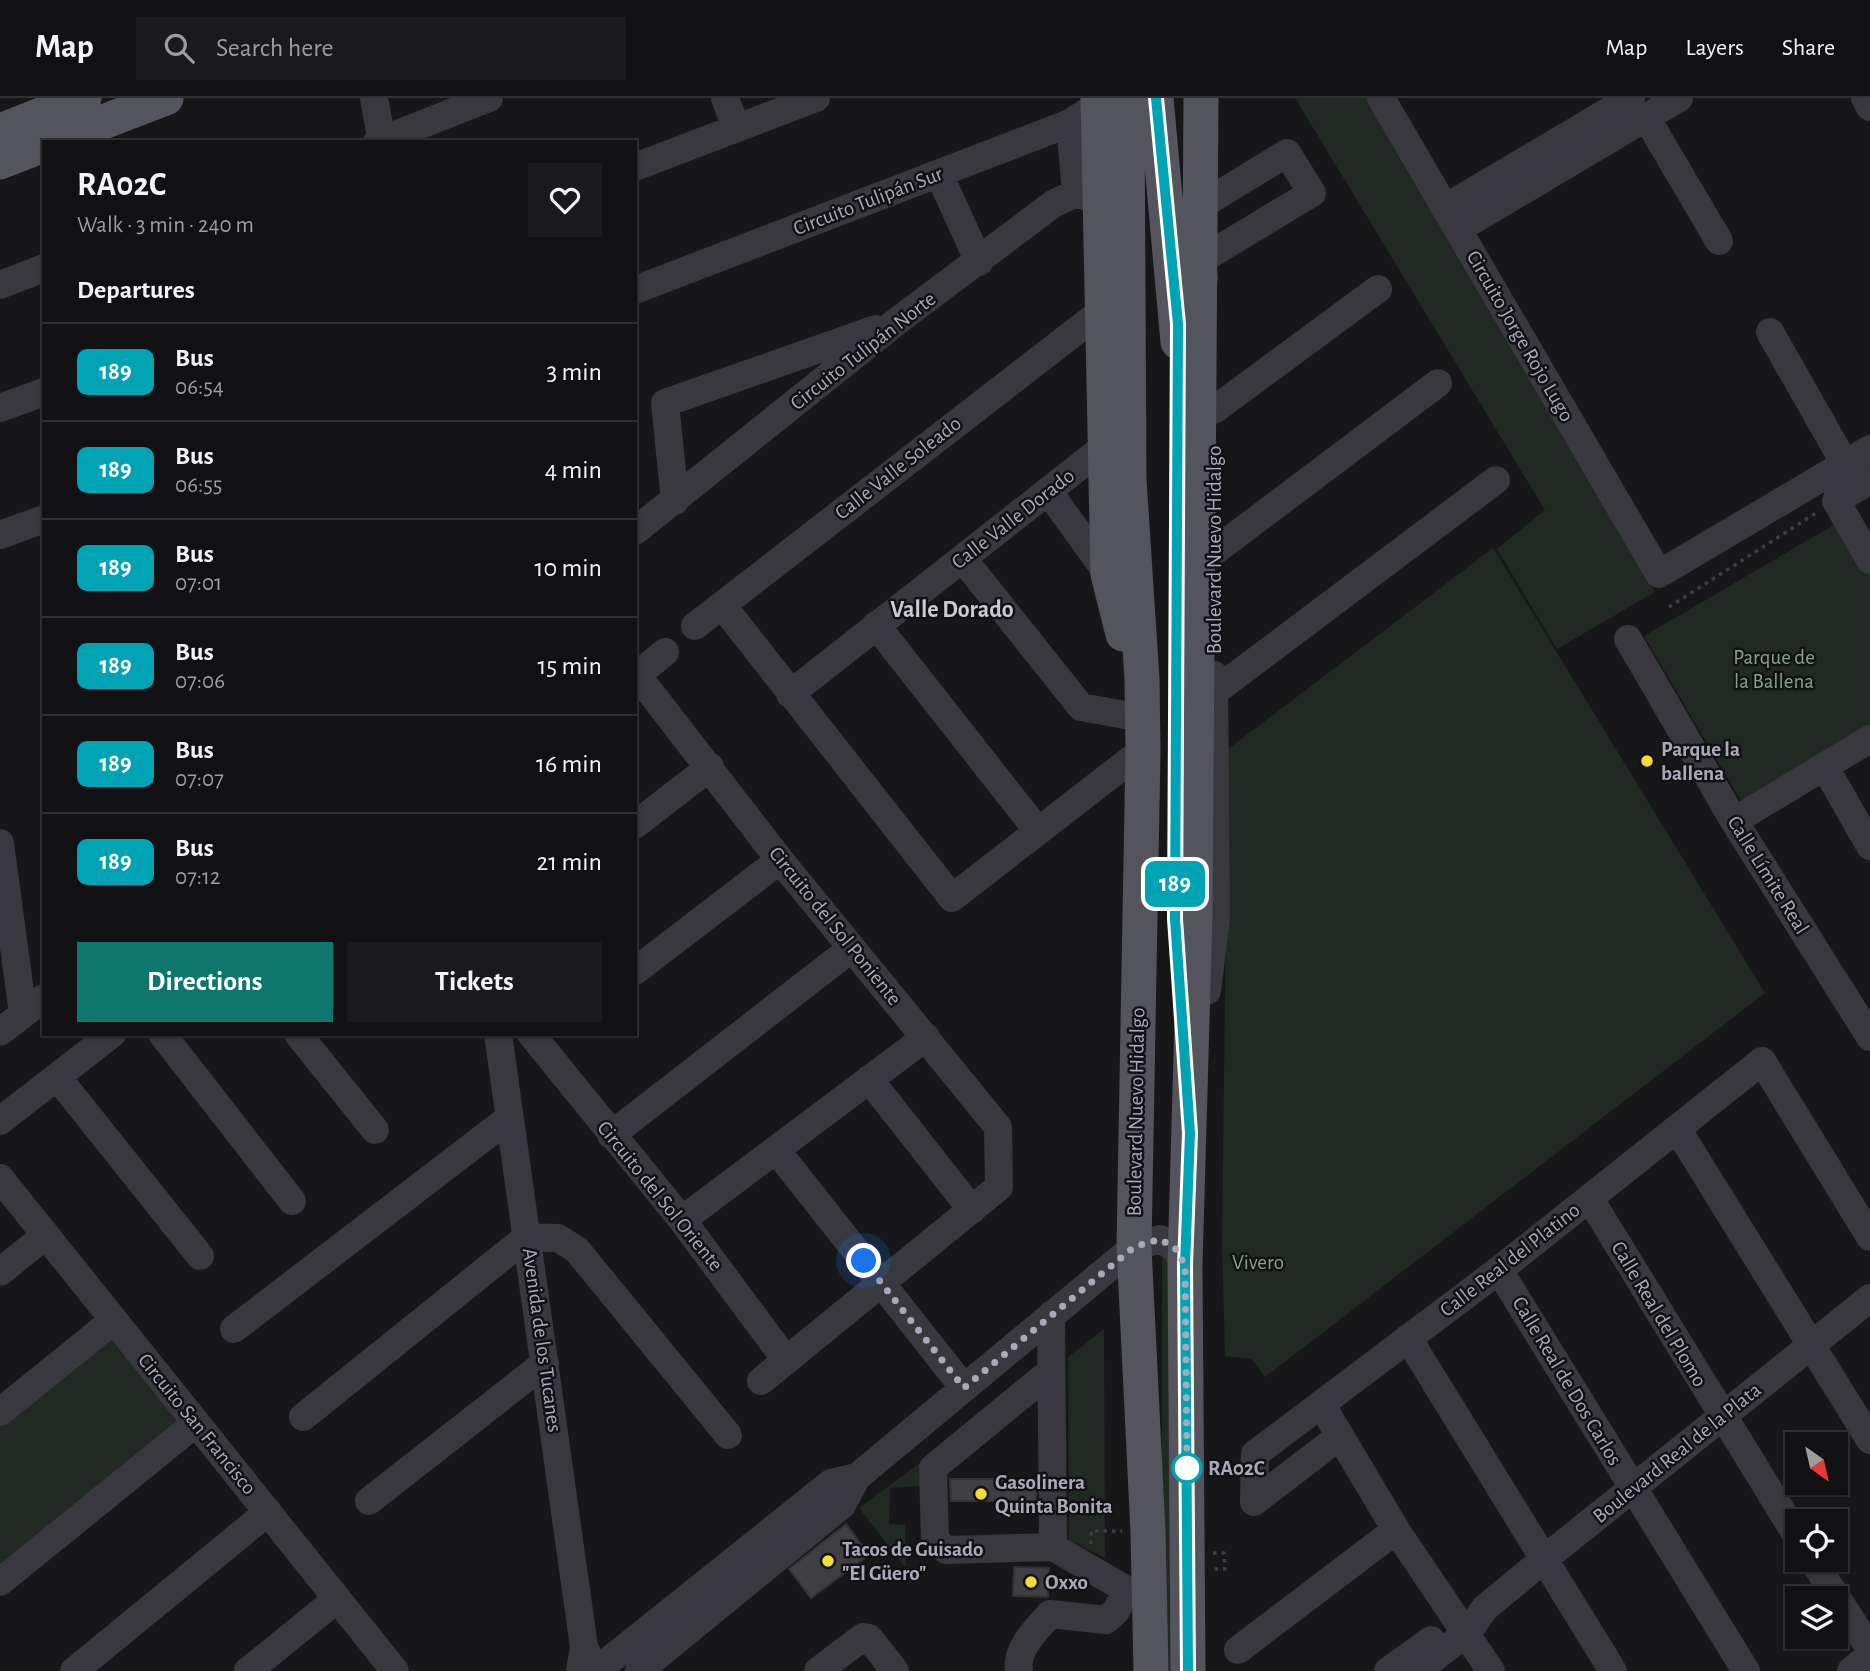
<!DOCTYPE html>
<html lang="en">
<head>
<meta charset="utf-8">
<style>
  body { margin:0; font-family:"Alegreya Sans",sans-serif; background:#1a1a1c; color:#f1f3f6; height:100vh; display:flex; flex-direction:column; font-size:26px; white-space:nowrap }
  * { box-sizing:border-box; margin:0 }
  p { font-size:23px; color:#9c9da0 }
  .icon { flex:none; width:38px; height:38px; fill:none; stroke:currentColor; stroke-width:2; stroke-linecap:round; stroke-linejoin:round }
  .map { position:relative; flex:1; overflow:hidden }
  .drawer { position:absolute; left:42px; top:42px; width:595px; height:896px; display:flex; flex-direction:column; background:#111113; border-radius:0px; box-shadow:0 2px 5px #0004,0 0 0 2px #303133 }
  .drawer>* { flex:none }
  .badge { padding:0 14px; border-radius:10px; font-size:24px; line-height:46px }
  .needle { width:46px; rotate:146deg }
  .fabs { position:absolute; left:1785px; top:1334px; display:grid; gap:14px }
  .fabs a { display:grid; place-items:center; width:63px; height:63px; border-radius:0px; background:#111113; box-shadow:0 2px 5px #0004,0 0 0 2px #303133; font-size:35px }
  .you { position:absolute; width:35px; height:35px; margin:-18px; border:5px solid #fff; border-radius:50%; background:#1a73e8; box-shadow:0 0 0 10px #1a73e833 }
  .map>.badge { position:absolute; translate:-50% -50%; box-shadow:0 0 0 4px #fff }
  h2 { padding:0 35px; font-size:26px; line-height:63px }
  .round { display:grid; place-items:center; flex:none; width:74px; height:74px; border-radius:0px; background:#1a1a1c }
  .headline { display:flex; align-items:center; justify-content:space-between; height:119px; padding:0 35px }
  h1 { font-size:33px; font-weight:700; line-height:52px }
  .primary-button { display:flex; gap:14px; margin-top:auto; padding:14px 35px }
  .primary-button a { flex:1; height:80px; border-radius:0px; background:#0f766e; color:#fff; font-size:28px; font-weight:700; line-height:80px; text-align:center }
  .primary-button a+a { background:#1a1a1c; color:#f1f3f6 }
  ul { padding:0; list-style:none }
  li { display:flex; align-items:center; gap:21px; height:98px; padding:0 35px; border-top:2px solid #303133 }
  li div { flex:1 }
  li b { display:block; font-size:26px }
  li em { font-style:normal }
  li .badge { min-width:77px; font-weight:700; text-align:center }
  header { display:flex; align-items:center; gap:42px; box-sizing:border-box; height:98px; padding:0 35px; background:#111113; border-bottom:2px solid #303133 }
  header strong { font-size:33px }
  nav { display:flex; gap:38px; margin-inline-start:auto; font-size:24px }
  .search { width:490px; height:63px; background:#1a1a1c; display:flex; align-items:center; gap:18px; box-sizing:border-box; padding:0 24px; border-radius:0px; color:#9c9da0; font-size:26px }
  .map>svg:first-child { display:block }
  .green { fill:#212923 }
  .building { fill:#3e3e43; stroke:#323135; stroke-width:2 }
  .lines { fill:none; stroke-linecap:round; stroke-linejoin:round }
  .path { stroke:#3e3e45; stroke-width:3.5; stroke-dasharray:3.5 5; stroke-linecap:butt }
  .minor { stroke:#38383e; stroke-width:28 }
  .major { stroke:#54545d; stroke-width:35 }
  .line-casing { stroke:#fff; stroke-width:16 }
  .line { stroke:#00a3b4; stroke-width:10 }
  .walk { stroke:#a9aab9; stroke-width:7; stroke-dasharray:0 12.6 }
  .poi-dot { fill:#f4dc34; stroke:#121214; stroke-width:2.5 }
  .stop-dot { fill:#fff; stroke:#00a3b4; stroke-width:3.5 }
  .labels { text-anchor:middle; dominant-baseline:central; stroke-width:5; stroke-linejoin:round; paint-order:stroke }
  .street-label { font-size:21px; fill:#a9aab9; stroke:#121214 }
  .park-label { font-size:21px; fill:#80a48a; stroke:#121214 }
  .poi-label { font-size:21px; font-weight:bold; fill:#a9aab9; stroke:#121214; text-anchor:start }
  .stop-label { font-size:21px; font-weight:bold; fill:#a9aab9; stroke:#121214; text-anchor:start }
  .quarter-label { font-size:24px; font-weight:bold; fill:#cacad5; stroke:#121214 }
</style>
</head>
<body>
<header>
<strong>Map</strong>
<div class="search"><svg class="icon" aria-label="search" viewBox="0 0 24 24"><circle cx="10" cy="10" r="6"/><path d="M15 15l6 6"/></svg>Search here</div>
<nav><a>Map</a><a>Layers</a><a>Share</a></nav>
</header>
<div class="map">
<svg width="1870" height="1573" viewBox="0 0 1870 1573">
  <rect width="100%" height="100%" fill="#171719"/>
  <path class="green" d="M1295 0H1367L1655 494 1557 551 1497 451 1545 412Z
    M1844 421 1870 465V631L1743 706 1644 538Z
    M1493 450 1765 895 1265 1279 1252 1261 1225 1258 1222 1143 1228 651Z
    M1170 1153 1182 1573H1162V1157Z
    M1104 1231 1105 1460 1069 1442 1068 1259Z
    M115 1238 182 1324 0 1472V1327Z
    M1005 1302 923 1388 890 1390 889 1426 905 1427 906 1470 859 1410Z"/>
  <path class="building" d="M950 1381H1036V1403H951Z
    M846 1426 869 1457 811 1500 789 1471Z
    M1014 1469 1049 1470 1048 1499 1013 1498Z"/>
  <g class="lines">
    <path class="path" d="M1669 509 1816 415
      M1091 1446V1433H1122
      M1213 1455H1224L1225 1471H1214"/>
    <path class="minor" d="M374 0 382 44
      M725 0 736 30
      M1381 0 1659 476 1870 351
      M1865 0 1870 9
      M1646 19 1719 143
      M1070 25 1076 95
      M377 44 489 0
      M635 69 816 0
      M939 76 979 164
      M1202 107 1287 55 1312 95 1201 162 1204 180
      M1445 110 1631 0
      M1458 131 1679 0
      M0 187 44 170
      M635 192 1070 25 1098 7
      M1770 234 1845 366
      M0 310 44 294
      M1214 312 1378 191
      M1870 382 1836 403 1870 462
      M1048 393 1108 476
      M675 403 665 305 876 231
      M635 433 896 224 1053 106 1076 95 1100 103
      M0 437 44 421
      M1215 453 1438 285
      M963 461 1081 609 1142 620
      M722 507 952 800 1143 652
      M876 527 1038 733
      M695 528 1102 213
      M1628 541 1734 723 1870 939
      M637 577 780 762 998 1029 999 1089 761 1283
      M635 579 665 554
      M1214 594 1496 382
      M790 596 1104 349
      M1825 669 1870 748
      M1734 723 1870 641
      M635 727 710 669
      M0 745 23 916
      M635 873 780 762
      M1207 893 1216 821 1214 577
      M0 934 44 900
      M162 936 292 1103
      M298 936 375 1032
      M498 936 584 1549 580 1573
      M531 936 682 1122 786 1262
      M58 980 200 1158
      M869 981 972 1112
      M0 1023 112 936
      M1678 1032 1870 1342
      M611 1037 852 850
      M777 1053 964 1290
      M0 1080 395 1573
      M1590 1101 1797 1438
      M682 1122 926 939
      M1499 1172 1746 1573
      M0 1174 46 1137
      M1051 1217 1053 1449 1127 1492 1150 1501
      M234 1231 509 1020
      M1408 1240 1613 1573
      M1051 1273 933 1370 935 1442 946 1452 1053 1449
      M1321 1306 1396 1432 1491 1573
      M0 1314 114 1222
      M303 1319 527 1139 558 1140 577 1152 728 1337
      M369 1403 545 1265
      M1254 1404 1255 1356 1499 1172 1762 963 1870 1139
      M1254 1404 1340 1338
      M1812 1461 1870 1551
      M0 1484 196 1325
      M584 1549 596 1573 831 1385 857 1379
      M1238 1552 1396 1432
      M74 1573 268 1414
      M248 1573 337 1501
      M639 1573 842 1407 857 1379 1134 1149 1160 1141 1175 1150 1185 1167
      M818 1573 863 1539 869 1540 895 1573
      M1019 1573C1015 1551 1037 1531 1050 1516L1106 1522 1116 1513 1127 1492
      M1388 1573 1431 1542
      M1417 1573 1468 1534 1485 1510 1543 1462 1870 1200
      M1851 1573 1870 1557"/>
    <path class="major" d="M1098 0 1108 476 1123 536
      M1127 0 1129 382 1142 581 1143 652 1134 1149 1148 1434 1151 1573
      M1156 0 1178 244
      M0 33 84 0
      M51 44 166 0
      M0 64 44 47
      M1188 1573 1185 1167 1195 817 1201 0"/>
  </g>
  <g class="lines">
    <g class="line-casing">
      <path id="line" d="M1156 0 1178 226 1175 821 1190 1035 1185 1167 1188 1573"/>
    </g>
    <use href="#line" class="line"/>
    <path class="walk" d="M864 1163 964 1290 1134 1149 1160 1141 1175 1150 1185 1167 1187 1370"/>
  </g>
  <g class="poi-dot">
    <circle cx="1647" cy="663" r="7"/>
    <circle cx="981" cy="1396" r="7"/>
    <circle cx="828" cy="1463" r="7"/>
    <circle cx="1031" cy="1484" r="7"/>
  </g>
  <circle class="stop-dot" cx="1187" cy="1370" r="14"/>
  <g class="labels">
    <g class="street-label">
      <text transform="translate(868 103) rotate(-21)">Circuito Tulipán Sur</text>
      <text transform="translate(1520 238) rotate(60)">Circuito Jorge Rojo Lugo</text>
      <text transform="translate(863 253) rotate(-38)">Circuito Tulipán Norte</text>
      <text transform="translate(898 370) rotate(-38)">Calle Valle Soleado</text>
      <text transform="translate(1013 421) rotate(-38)">Calle Valle Dorado</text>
      <text transform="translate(1214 452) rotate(-90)">Boulevard Nuevo Hidalgo</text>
      <text transform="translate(1768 777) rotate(58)">Calle Límite Real</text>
      <text transform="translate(835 828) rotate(51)">Circuito del Sol Poniente</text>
      <text transform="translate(1136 1014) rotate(-89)">Boulevard Nuevo Hidalgo</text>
      <text transform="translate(660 1098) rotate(51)">Circuito del Sol Oriente</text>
      <text transform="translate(1510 1162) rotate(-38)">Calle Real del Platino</text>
      <text transform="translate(1659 1216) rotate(59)">Calle Real del Plomo</text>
      <text transform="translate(542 1242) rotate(82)">Avenida de los Tucanes</text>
      <text transform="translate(1567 1283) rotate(59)">Calle Real de Dos Carlos</text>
      <text transform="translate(197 1326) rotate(51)">Circuito San Francisco</text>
      <text transform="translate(1677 1355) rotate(-39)">Boulevard Real de la Plata</text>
    </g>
    <g class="park-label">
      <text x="1774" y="559">Parque de<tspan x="1774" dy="24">la Ballena</tspan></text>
      <text x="1258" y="1164">Vivero</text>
    </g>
    <g class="poi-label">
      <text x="1661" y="651">Parque la<tspan x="1661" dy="24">ballena</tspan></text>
      <text x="995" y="1384">Gasolinera<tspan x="995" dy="24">Quinta Bonita</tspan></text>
      <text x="842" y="1451">Tacos de Guisado<tspan x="842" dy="24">"El Güero"</tspan></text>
      <text x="1045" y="1484">Oxxo</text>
    </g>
    <g class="stop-label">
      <text x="1208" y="1370">RA02C</text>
    </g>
    <g class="quarter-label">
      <text x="952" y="512">Valle Dorado</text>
    </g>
  </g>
</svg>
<div class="fabs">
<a><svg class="needle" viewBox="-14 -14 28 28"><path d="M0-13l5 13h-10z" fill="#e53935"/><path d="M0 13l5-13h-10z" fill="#9c9da0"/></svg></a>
<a><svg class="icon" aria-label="locate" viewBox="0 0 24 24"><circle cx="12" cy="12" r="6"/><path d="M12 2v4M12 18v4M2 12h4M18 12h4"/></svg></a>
<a><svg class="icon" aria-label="layers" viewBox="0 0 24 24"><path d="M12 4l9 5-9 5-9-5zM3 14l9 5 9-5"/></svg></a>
</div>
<div class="you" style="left:864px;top:1163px"></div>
<b class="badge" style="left:1175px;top:786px;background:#00a3b4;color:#fff">189</b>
<section class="drawer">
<div class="headline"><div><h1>RA02C</h1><p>Walk · 3 min · 240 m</p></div><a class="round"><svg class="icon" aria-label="heart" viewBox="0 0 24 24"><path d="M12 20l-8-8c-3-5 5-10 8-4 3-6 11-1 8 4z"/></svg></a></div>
<h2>Departures</h2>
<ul>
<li><span class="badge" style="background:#00a3b4;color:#fff">189</span><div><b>Bus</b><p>06:54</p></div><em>3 min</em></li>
<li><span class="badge" style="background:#00a3b4;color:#fff">189</span><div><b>Bus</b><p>06:55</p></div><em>4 min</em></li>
<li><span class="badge" style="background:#00a3b4;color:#fff">189</span><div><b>Bus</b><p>07:01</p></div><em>10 min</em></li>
<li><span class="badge" style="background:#00a3b4;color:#fff">189</span><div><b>Bus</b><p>07:06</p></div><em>15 min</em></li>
<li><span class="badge" style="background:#00a3b4;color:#fff">189</span><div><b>Bus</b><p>07:07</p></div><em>16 min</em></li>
<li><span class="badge" style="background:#00a3b4;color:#fff">189</span><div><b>Bus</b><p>07:12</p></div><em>21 min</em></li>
</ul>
<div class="primary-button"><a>Directions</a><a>Tickets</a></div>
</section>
</div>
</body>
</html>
